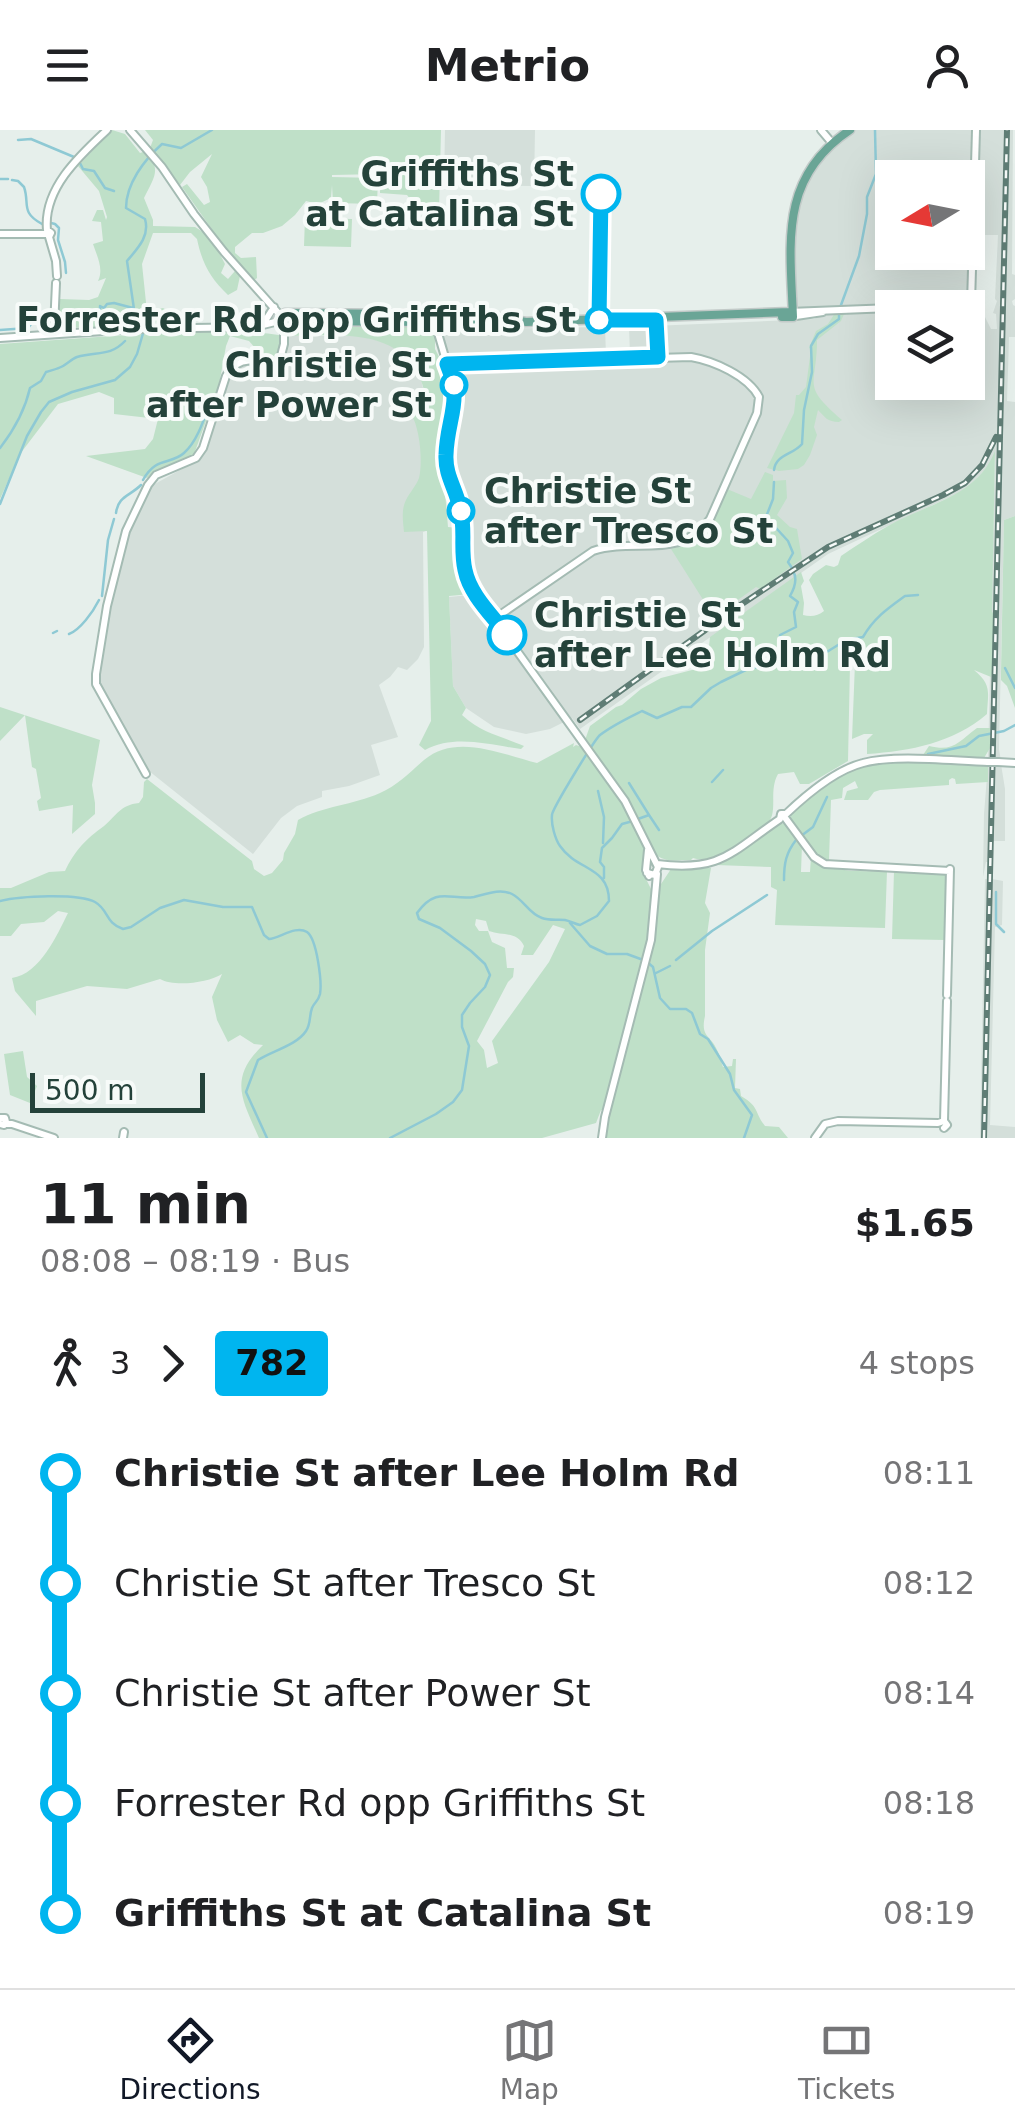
<!DOCTYPE html>
<html lang="en">
<head>
<meta charset="utf-8">
<style>
  body { margin:0; font-family:"DejaVu Sans",sans-serif; background:#f6f6f6; color:#202124; height:100vh; display:flex; flex-direction:column; font-size:38px; white-space:nowrap }
  * { box-sizing:border-box; margin:0 }
  p { font-size:32px; color:#757577 }
  .icon { flex:none; width:55px; height:55px; fill:none; stroke:currentColor; stroke-width:2; stroke-linecap:round; stroke-linejoin:round }
  .map { position:relative; height:1008px; overflow:hidden }
  .sheet { display:flex; flex-direction:column; background:#fff; flex:1 }
  .sheet>* { flex:none }
  .badge { padding:0 20px; border-radius:8px; font-size:35px; line-height:65px }
  .needle { width:65px; rotate:260deg }
  .controls { position:absolute; left:875px; top:30px; display:grid; gap:20px }
  .controls a { display:grid; place-items:center; width:110px; height:110px; border-radius:0px; background:#fff; box-shadow:0 10px 40px #0002; font-size:50px }
  .scale { position:absolute; left:30px; bottom:25px; width:175px; box-sizing:border-box; padding-left:10px; border:5px solid #24423a; border-top:0; font-size:28px; line-height:35px; white-space:nowrap; color:#24423a; -webkit-text-stroke:8px #f7fbf9; paint-order:stroke }
  .map>.badge { position:absolute; translate:-50% -50%; box-shadow:0 0 0 5px #fff }
  .legs { display:flex; align-items:center; gap:15px; height:110px; padding:0 40px; font-size:32px }
  .legs p { margin-inline-start:auto }
  .head { display:flex; align-items:center; justify-content:space-between; height:170px; padding:0 40px }
  h1 { font-size:55px; font-weight:600; line-height:75px }
  ul { padding:0 40px; list-style:none }
  li { display:flex; align-items:center; gap:35px; height:110px; font-size:38px }
  li i { display:grid; place-items:center; width:15px; height:100%; margin:0 12px; background:currentColor }
  li i::after { content:''; width:25px; height:25px; margin:-12px; border:8px solid; border-radius:50%; background:#fff }
  li p { margin-inline-start:auto }
  li:first-child i { background:linear-gradient(#0000 50%,currentColor 0) }
  li:last-child i { background:linear-gradient(currentColor 50%,#0000 0) }
  header { display:flex; justify-content:space-between; align-items:center; height:130px; padding:0 40px; background:#fff; font-size:45px; font-weight:600 }
  .tab-bar { display:flex; justify-content:space-around; align-items:center; height:140px; border-top:2px solid #e0e0e0; background:#fff; font-size:28px; color:#757577 }
  .tab-bar a { display:grid; justify-items:center; gap:5px }
  .tab-bar .current { color:#111827 }
  .map>svg:first-child { display:block }
  .built { fill:#d4dfda; fill-rule:evenodd }
  .green { fill:#bfe0c8; fill-rule:evenodd }
  .lines { fill:none; stroke-linecap:round; stroke-linejoin:round }
  .stream { stroke:#8ec9d4; stroke-width:2.5 }
  .secondary-casing { stroke:#a4bbb3; stroke-width:10 }
  .primary-casing { stroke:#c2cac8; stroke-width:11 }
  .secondary { stroke:#fff; stroke-width:6 }
  .primary { stroke:#6aa596; stroke-width:8 }
  .rail-casing { stroke:#5f7d75; stroke-width:6 }
  .rail { stroke:#f7fbf9; stroke-width:2.5; stroke-dasharray:8; stroke-linecap:butt }
  .secondary-bridge-casing { stroke:#a4bbb3; stroke-width:10; stroke-linecap:butt }
  .secondary-bridge { stroke:#fff; stroke-width:6 }
  .line-1-casing { stroke:#fff; stroke-width:22 }
  .line-1 { stroke:#00b5ef; stroke-width:15 }
  .stop-1-dot { fill:#fff; stroke:#00b5ef; stroke-width:5 }
  .labels { text-anchor:middle; dominant-baseline:central; stroke-width:8; stroke-linejoin:round; paint-order:stroke }
  .stop-label { font-size:35px; font-weight:bold; fill:#24423a; stroke:#f7fbf9; text-anchor:end }
</style>
</head>
<body>
<header><svg class="icon" aria-label="menu" viewBox="0 0 24 24"><path d="M4 6h16M4 12h16M4 18h16"/></svg>Metrio<svg class="icon" aria-label="person" viewBox="0 0 24 24"><circle cx="12" cy="8" r="4"/><path d="M4 21q1-7 8-7t8 7"/></svg></header>
<div class="map">
<svg width="1015" height="1008" viewBox="0 0 1015 1008">
  <rect width="100%" height="100%" fill="#e6efeb"/>
  <path class="built" d="M445 0H535L534 56 444 55Z
    M856 0H1013L1012 144 1015 145V169L1012 171 1013 175 1015 176V207H1009L1007 271 1015 272V386L1004 390 999 619 1001 631 988 630 995 325 990 335 965 360 828 424 580 599 572 588 550 599 526 604 494 597 466 578 453 556 449 467 480 464 475 456 467 429 466 365 453 340 449 327 460 267 456 244 447 225 443 200 448 195H463L466 199 605 197 606 225 630 224 629 197 814 189 825 184 892 181V252H968L966 177H980L991 199H997L996 184 993 183 997 171 995 169 998 105H970L967 170 796 178 793 105 797 75 809 46 822 28 844 7ZM892 48H968V122H892Z
    M288 206H360L388 213 407 230 421 250 429 282 428 400 423 402 424 517 418 529 407 540 398 537 390 547 379 555 398 607 371 615 380 645 349 656 322 661V667L297 676 281 688 253 724 144 637 102 560 99 546 111 475 131 399 153 355 198 330 208 316 228 250 236 237 250 233 281 240 288 216Z
    M988 634H1001L1005 659V711H993L992 749 1003 751 1002 795 995 797 990 995 1015 997V1008H980L985 749H989L990 732H986L983 747 984 684Z"/>
  <path class="green" d="M112 0 125 4 140 23 146 21C162 40 154 47 144 68L153 90V96L195 97C209 104 218 120 225 134L221 143 228 149 235 141 240 146 237 160 228 165C210 148 202 133 197 109L191 103H153L142 134 147 182 155 186 154 180 163 178 175 185V191L150 195 65 198C56 191 59 179 60 169L89 170 98 167 106 148 98 151C104 139 97 126 93 114L103 111 101 92 92 91 97 80H103L106 90 107 87 99 61 78 36Z
    M145 0H441L439 83 420 82 407 65 380 63V44L332 45V47L378 48 377 74 333 73 332 55 331 68 318 74 306 71 295 85 282 96 263 103H252L235 117V123L241 128 256 127 257 148 253 151 225 118 182 57 187 54 204 75 210 72 207 57 201 47 212 24 190 42 180 55 150 18 153 10Z
    M305 88 352 89 351 117 304 116Z
    M835 183 844 184 841 191 817 210C817 257 800 254 842 290L839 292C827 292 825 287 818 280L814 297 817 305 810 325 804 335 798 339 779 341 767 338 794 283 796 265H799L806 257 811 219 809 218 816 201 828 194Z
    M429 195 435 202V219L450 248 452 266 442 327 448 397 459 398C459 424 457 441 471 464L449 466 453 556 466 578 462 585C483 604 499 605 524 616L521 619C489 615 455 604 425 620L419 615 431 591 427 401 404 402C403 391 401 380 406 370 410 362 416 356 419 348 423 332 420 298 411 284L429 282C426 272 425 260 421 251 399 196 336 206 288 206V196Z
    M153 200 246 201C258 204 270 202 282 206L280 219 275 232 264 228 249 211 230 206 226 216 219 255 193 327 154 341 147 348 86 326 145 319 153 309 158 289 114 284V268L99 262 58 274 20 324 0 369V214L139 204 140 201Z
    M995 321 992 482 995 485 993 540 991 547 974 540C992 555 988 562 987 584 953 613 911 621 867 624V610L873 604H864L852 609 855 533 854 529 845 533 850 534 848 631 809 654H800L794 642 778 644C769 660 777 678 770 690 769 692 760 699 758 701 740 716 717 735 693 728L691 730C665 731 666 732 645 718L643 743 652 761 649 812 605 980H601L596 993 542 1008H259C242 969 228 949 263 915L254 914 240 905 228 912 217 890 212 867 222 844C208 853 174 857 160 849L127 859 87 856 36 871V886L15 861 12 848C40 844 57 805 68 783L58 781 44 792 21 794 11 806H0V758H11L49 742 65 741C75 720 86 709 104 696 117 685 120 675 139 673L143 667 144 652 147 649 252 731 254 739 264 746 272 743 283 730 284 723 295 704 298 690C323 676 353 675 380 663 398 655 409 643 424 630 456 603 501 624 537 633L574 613 573 617 576 615 585 618 592 628 596 625 585 610 590 596 616 577 622 575 641 559 661 548 692 540 702 535 708 525 710 507 801 442 804 451 801 456 804 473 803 485C811 487 818 486 824 481L809 450 813 444 826 435 834 437 838 435 841 426C856 416 872 405 888 396 926 374 977 367 995 321ZM476 789 486 791 489 801C502 806 517 801 524 816L521 825H533L553 795 565 799 549 832 492 911 498 933 487 938 484 920 477 911 508 852 513 847 514 838H507L505 818 492 812 488 801H479L475 795Z
    M765 342 773 345V351L786 350 787 368 777 385 790 397 797 399 802 429 760 459 756 457 714 487 671 419C704 412 714 386 727 359L751 369Z
    M1015 386V578L1007 556 1001 550V542L1004 390Z
    M0 577 100 610 92 655 95 673V684L72 704 73 675 39 681 37 671 41 668 36 639 32 637 25 585 0 611Z
    M977 598H990V618L984 628H937L923 625 929 616C954 622 958 612 977 598Z
    M883 632 954 634C965 637 976 634 988 634V652L956 654 955 649 952 648 949 650V655L880 660 874 662 868 670H844L847 661 858 658 855 651 843 658 842 668 831 670 829 730 827 732C812 722 795 703 790 685 819 661 844 637 883 632Z
    M778 693 786 694 802 714 801 742H810L811 727C834 744 859 741 887 741L885 798 775 795 777 760 771 757V737L716 735 737 724Z
    M684 737V740L700 737 711 738 705 773 710 783 705 820V886C700 908 711 904 718 922 720 926 721 932 723 937L732 936 733 929H736L735 958 740 959 741 966C760 977 754 982 765 996L779 997 788 1008H604L653 815 659 757 671 739Z
    M894 741 945 742V810L892 809Z
    M23 921 27 947 37 956 30 973 10 965 4 924Z"/>
  <g class="lines">
    <path class="stream" d="M18 10 31 9 74 27
      M80 33 83 39 94 41 105 58 114 61
      M0 49H8
      M12 50 18 51 24 57C30 74 20 82 42 94
      M51 93 55 94 59 98 58 110 65 132 66 143
      M841 175 859 126 867 84V67L876 44 875 0
      M95 181 100 179V176L104 178 107 174 114 173 133 178
      M0 200 28 198 35 189
      M0 318C14 300 25 280 30 258L41 251 46 242C52 240 58 239 63 236 68 233 72 229 77 227 96 221 110 227 125 211
      M774 340C776 324 793 325 802 314L804 280 812 242 811 216 818 204 839 189V184
      M143 350C156 326 171 335 184 323 198 311 205 286 211 270
      M774 352 773 369 766 387 788 411 793 423 788 432 792 438
      M0 374 27 306 41 282 49 272 72 262 115 250 130 237 137 224 144 200 141 190 134 179 127 131C138 118 150 106 145 89L126 78C126 54 144 30 162 14L181 18 212 0
      M116 383C118 366 130 366 141 355
      M102 466 108 410 114 389
      M53 503 57 501
      M69 504C80 500 93 482 99 470
      M780 520V505L796 497 794 482 798 472 790 466C794 459 798 449 793 441
      M1005 538 1015 558
      M928 624 966 616 979 606 1004 601 1015 595
      M712 652 723 640
      M629 653 649 685
      M598 661 604 687 603 713
      M638 689 649 685 659 700
      M801 706 813 697 827 667
      M604 748V737L600 732 602 718 612 708 622 694 633 691
      M784 750C784 733 786 723 796 710
      M996 762V794L1004 802
      M0 771C20 766 78 763 95 772 109 780 105 793 123 799L131 797 160 778 184 770 223 777H252L264 805 269 809C280 808 296 795 307 802 317 809 322 852 320 864 318 872 315 871 312 878 309 886 311 894 306 901 297 915 272 921 258 930L246 962 267 1008
      M570 793 590 816 607 824H627L646 831 653 837 660 868 670 879H686L692 883 700 904 708 909 730 944 734 960 752 985 744 1008
      M676 830 712 801 767 765
      M656 843 670 836
      M390 1008 436 984 453 972 462 960 469 916 462 897V885L470 873 485 857 490 845 485 834 471 821 440 798 419 789 417 783C437 755 451 771 474 767 486 764 500 758 512 764 524 770 529 784 542 788 550 791 558 789 565 790 570 791 575 794 580 795L597 786 609 771C609 736 577 741 560 716 555 709 551 694 552 685 552 679 595 609 600 605 613 595 628 588 642 581L657 588 682 577H691L711 558 721 552 752 537 767 539 773 537 777 533 780 520 784 518 800 523 822 525 846 510 863 507C874 488 887 479 905 466L918 465"/>
    <g class="secondary-casing">
      <path id="secondary" d="M130 0 162 37 194 84 224 122 280 185
        M821 0 832 13
        M0 104H45
        M57 146 56 131 49 107 51 103 47 100C43 59 79 26 107 0
        M896 178 971 174 976 0
        M789 182 892 178
        M796 186 823 182
        M435 193 455 261 454 277 446 319V340L462 382 464 436 476 464 625 671 658 737 655 745 647 743
        M257 194 267 188 274 177
        M54 198 56 153
        M0 208 133 199 255 197 279 191
        M447 234 691 227C714 231 748 246 759 267L757 283 710 389C679 431 635 407 593 421L494 489
        M998 632 1015 633
        M146 644 96 554V544L107 476 126 401 148 355 156 345 196 328 203 318 226 246C239 224 257 230 278 237L284 214V195
        M786 689 814 727 825 734 950 741
        M648 720 646 740 649 746
        M657 734C722 742 731 722 780 689L781 684H786C807 664 835 640 863 633 895 624 953 631 988 632
        M947 865 950 739
        M944 991 947 871
        M0 994 4 995 6 992 5 988H1
        M5 994H12L54 1008
        M123 1008 124 1002
        M602 1008 605 987 651 810 657 744
        M815 1008 825 994 838 991 938 993 944 991 947 995 944 998"/>
    </g>
    <g class="primary-casing">
      <path id="primary" d="M782 187H793C790 113 779 47 850 0
        M432 189 438 194 452 189 514 196
        M433 192 294 191 284 195 280 193 278 188 285 183 410 184 425 187 439 181 449 184 492 186 526 192 789 182"/>
    </g>
    <use href="#secondary" class="secondary"/>
    <use href="#primary" class="primary"/>
    <g class="rail-casing">
      <path id="rail" d="M580 590 736 478 828 417 943 365 965 353 982 335 996 307
        M984 1008 1007 0"/>
    </g>
    <use href="#rail" class="rail"/>
    <g class="secondary-bridge-casing">
      <path id="secondary-bridge" d="M988 632H998"/>
    </g>
    <use href="#secondary-bridge" class="secondary-bridge"/>
  </g>
  <g class="lines">
    <g class="line-1-casing">
      <path id="line-1" d="M507 505C492 485 470 465 465 440 460 419 466 398 460 378 456 359 445 345 446 325 447 288 463 272 447 234L658 227 656 190H599L601 64"/>
    </g>
    <use href="#line-1" class="line-1"/>
  </g>
  <g class="stop-1-dot">
    <circle cx="601" cy="64" r="18"/>
    <circle cx="599" cy="190" r="12"/>
    <circle cx="454" cy="255" r="12"/>
    <circle cx="461" cy="381" r="12"/>
    <circle cx="507" cy="505" r="18"/>
  </g>
  <g class="labels">
    <g class="stop-label">
      <text x="574" y="44">Griffiths St<tspan x="574" dy="40">at Catalina St</tspan></text>
      <text x="576" y="190">Forrester Rd opp Griffiths St</text>
      <text x="432" y="235">Christie St<tspan x="432" dy="40">after Power St</tspan></text>
      <text x="484" y="361" text-anchor="start">Christie St<tspan x="484" dy="40">after Tresco St</tspan></text>
      <text x="534" y="485" text-anchor="start">Christie St<tspan x="534" dy="40">after Lee Holm Rd</tspan></text>
    </g>
  </g>
</svg>
<div class="controls">
<a><svg class="needle" viewBox="-14 -14 28 28"><path d="M0-13l5 13h-10z" fill="#e53935"/><path d="M0 13l5-13h-10z" fill="#757577"/></svg></a>
<a><svg class="icon" aria-label="layers" viewBox="0 0 24 24"><path d="M12 4l9 5-9 5-9-5zM3 14l9 5 9-5"/></svg></a>
</div>
<div class="scale">500 m</div>
</div>
<section class="sheet">
<div class="head"><div><h1>11 min</h1><p>08:08 – 08:19 · Bus</p></div><b>$1.65</b></div>
<div class="legs"><svg class="icon" aria-label="walk" viewBox="0 0 24 24"><circle cx="13" cy="4" r="2"/><path d="M13 8l-2 6 4 7M11 14l-3 7M7 12l3-4h3l4 4"/></svg>3<svg class="icon" aria-label="forward" viewBox="0 0 24 24"><path d="M9 5l7 7-7 7"/></svg><b class="badge" style="background:#00b5ef;color:#111">782</b><p>4 stops</p></div>
<ul>
<li><i style="color:#00b5ef"></i><b>Christie St after Lee Holm Rd</b><p>08:11</p></li>
<li><i style="color:#00b5ef"></i><span>Christie St after Tresco St</span><p>08:12</p></li>
<li><i style="color:#00b5ef"></i><span>Christie St after Power St</span><p>08:14</p></li>
<li><i style="color:#00b5ef"></i><span>Forrester Rd opp Griffiths St</span><p>08:18</p></li>
<li><i style="color:#00b5ef"></i><b>Griffiths St at Catalina St</b><p>08:19</p></li>
</ul>
</section>
<nav class="tab-bar">
<a class="current"><svg class="icon" aria-label="directions" viewBox="0 0 24 24"><path d="M12 3l9 9-9 9-9-9zM9 14v-3h6M13 9l2 2-2 2"/></svg>Directions</a>
<a><svg class="icon" aria-label="map" viewBox="0 0 24 24"><path d="M3 6l6-2 6 2 6-2v14l-6 2-6-2-6 2zM9 4v14M15 6v14"/></svg>Map</a>
<a><svg class="icon" aria-label="tickets" viewBox="0 0 24 24"><path d="M3 7h18v10H3zM15 7v10"/></svg>Tickets</a>
</nav>
</body>
</html>
